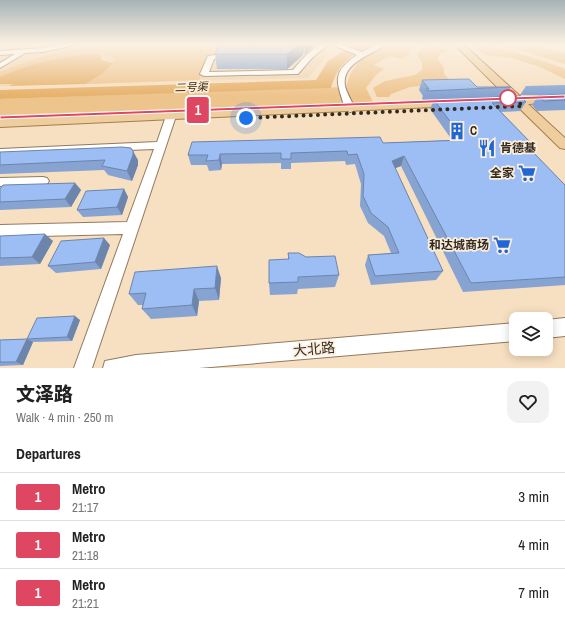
<!DOCTYPE html>
<html lang="en">
<head>
<meta charset="utf-8">
<style>
  body { margin:0; font-family:"Archivo Narrow","Noto Sans SC",sans-serif; background:#f2f2f2; color:#222; height:100vh; display:flex; flex-direction:column; font-size:15px; white-space:nowrap }
  * { box-sizing:border-box; margin:0 }
  p { font-size:13px; color:#767676 }
  .icon { flex:none; width:22px; height:22px; fill:none; stroke:currentColor; stroke-width:2; stroke-linecap:round; stroke-linejoin:round }
  .map { position:relative; height:368px; overflow:hidden }
  .details { display:flex; flex-direction:column; background:#fff; flex:1 }
  .details>* { flex:none }
  .badge { padding:0 8px; border-radius:3px; font-size:14px; line-height:26px }
  .tools { position:absolute; left:509px; top:312px; display:grid; gap:8px }
  .tools a { display:grid; place-items:center; width:44px; height:44px; border-radius:8px; background:#fff; box-shadow:0 2px 10px #0003; font-size:20px }
  .you { position:absolute; width:20px; height:20px; margin:-10px; border:3px solid #fff; border-radius:50%; background:#1a73e8; box-shadow:0 0 0 6px #1a73e833 }
  .map>.badge { position:absolute; translate:-50% -50%; box-shadow:0 0 0 2px #fff }
  h2 { padding:0 16px; font-size:15px; line-height:36px }
  .round { display:grid; place-items:center; flex:none; width:42px; height:42px; border-radius:12px; background:#f2f2f2 }
  .summary { display:flex; align-items:center; justify-content:space-between; height:68px; padding:0 16px }
  h1 { font-size:19px; font-weight:800; line-height:30px }
  ul { padding:0; list-style:none }
  li { display:flex; align-items:center; gap:12px; height:48px; padding:0 16px; border-top:1px solid #e0e0e0 }
  li div { flex:1 }
  li b { display:block; font-size:15px }
  li em { font-style:normal }
  li .badge { min-width:44px; font-weight:700; text-align:center }
  .map>svg:first-child { display:block }
  .built { fill:#f0d4b0 }
  .green { fill:#eec48d }
  .water { fill:#e7b26c }
  .lines { fill:none; stroke-linecap:round; stroke-linejoin:round }
  .minor-casing { stroke:#907a5f; stroke-width:2 }
  .major-casing { stroke:#a67e49; stroke-width:2 }
  .minor { fill:#fff; fill-rule:evenodd }
  .major { fill:#eecd9f; fill-rule:evenodd }
  .wall { fill:#86a3d2 }
  .shaded-wall { fill:#6d85ab }
  .building { fill:#9cbef4; stroke:#6d85ab }
  .line { fill:#df4661; stroke:#fff }
  .walk { stroke:#342b20; stroke-width:4; stroke-dasharray:0 7.2 }
  .stop-dot { fill:#fff; stroke:#df4661; stroke-width:2 }
  .labels { text-anchor:middle; dominant-baseline:central; stroke-width:3.5; stroke-linejoin:round; paint-order:stroke }
  .far-water-label { font-size:11px; font-style:italic; fill:#3e2909; stroke:#fceedc }
  .poi-label { font-size:12px; font-weight:bold; fill:#342b20; stroke:#fceedc; text-anchor:start }
  .near-street-label { font-size:14px; fill:#342b20; stroke:#fceedc }
</style>
</head>
<body>
<div class="map">
<svg width="565" height="368" viewBox="0 0 565 368">
  <rect width="100%" height="100%" fill="#f7dfc1"/>
  <path class="built" d="M0 44H342L329 53 308 78 0 86Z"/>
  <path class="green" d="M92 44H256L209 57 199 80 85 84 102 74 114 60 113 57C75 49 35 63 0 77V72C30 59 60 51 92 44Z
    M393 44H424L409 49 410 54 401 59 390 56 374 65 384 69 376 75 366 88 373 102 0 115V99L346 87C353 60 368 52 393 44Z
    M473 44C505 48 535 57 565 69V79L540 67 512 58 485 55Z
    M489 44H527L565 53V64L526 52Z
    M443 45 448 51 440 54 438 59 444 68V74L453 83 410 87 391 94 389 97H377L373 88 385 81 415 75 422 70V62L416 54 422 49Z"/>
  <path class="water" d="M354 44H374C353 53 337 65 331 88L0 99V90L316 80 328 61Z
    M80 55H101V60L113 63 102 74 85 84 9 86 14 84H0V77C25 66 52 58 80 55Z"/>
  <g class="lines">
    <g class="minor-casing">
      <path id="minor" d="M64 44H79L43 52 25 53 0 68V63L15 54 0 55V51L43 48Z
        M254 44H262L248 54 214 59 209 72 293 70C303 59 313 44 329 44L312 58 298 74H295L204 76 200 74 208 56 239 52Z
        M330 44H340L362 52 377 44H386C373 55 341 62 345 86 347 94 352 101 355 109L353 111 350 112 345 109C338 83 329 74 357 55Z
        M171 113 176 116 92 368H74L123 234 0 237V225L127 222 154 149 0 155V149L157 142 166 116Z
        M43 177 47 178 49 181 47 184 0 186V178Z
        M565 318V336L546 338V320Z
        M516 323V341L199 368H103L105 361 136 355Z"/>
    </g>
    <g class="major-casing">
      <path id="major" d="M454 44H463L521 97 565 96V102L528 104 565 138V149L560 148 515 104 500 103 498 101 500 99 508 98Z
        M452 101 458 104 456 106 0 127V119Z"/>
    </g>
    <use href="#minor" class="minor"/>
    <use href="#major" class="major"/>
  </g>
  <path class="wall" d="M226 44H316L305 54 303 53V55L287 69H217L215 54Z
    M422 80 477 87H511L505 97 423 100 422 98 423 96 419 90Z
    M565 85V110L537 111 532 105 538 96 562 95H520L526 86Z
    M434 100 526 102 520 111 501 112 534 146 531 150 565 185V285L463 292 401 166 395 168 443 271 436 280 371 285 365 265 368 255 391 253 384 236 368 223 360 206 361 184 355 164 346 165 345 161 291 163V169H281V163L222 164 221 170 209 171 207 165H191L188 155 383 143 452 140 430 109Z
    M0 152 138 160V165L132 181 108 175 104 170 0 174Z
    M75 183 81 190 71 207 0 210V189Z
    M124 189 128 197 122 215 83 217 77 210Z
    M0 236 53 241 40 264 0 266Z
    M110 245 101 269 56 273 48 266Z
    M288 253 339 275 335 287 298 289 297 294 270 295 269 283 288 259Z
    M221 278 219 300 199 301 197 316 151 319 142 309 143 305H138L129 294Z
    M80 320 72 341 33 342 23 365 0 366V340L27 339Z"/>
  <path class="shaded-wall" d="M300 44H304L303 55 287 69V54Z
    M305 44H316L305 54Z
    M133 151 138 160V165L132 181 127 171Z
    M220 154 222 164 221 170 219 160Z
    M404 156 401 166 388 171 392 161Z
    M75 183 81 190 71 207 65 199Z
    M124 189 128 197 122 215 117 207Z
    M45 234 53 241 40 264 32 257Z
    M104 238 110 245 101 269 95 262Z
    M217 266 221 278 219 300 215 288Z
    M194 289 199 301 197 316 192 305Z
    M75 316 80 320 72 341 67 337Z
    M27 339 33 342 23 365 16 362Z"/>
  <path class="building" d="M226 44H300L287 54H215L219 45Z
    M469 79 477 87H511L427 91 426 89H429L422 80Z
    M565 94V100L544 101 538 96Z
    M520 96 526 102 492 103 534 146H527L565 185V277L471 283 404 156 392 161 443 271 375 276 368 255 399 253 388 227 371 213 363 196 364 174 357 154 348 155 347 151 291 153V159H281V153L220 154 219 160 206 161 208 155H188L192 142 380 137 383 143 464 140 434 100Z
    M122 147 131 148 133 151V155L127 171 102 166 105 160 0 165V152Z
    M75 183 65 199 0 202V189L3 185Z
    M124 189 117 207 77 210 86 191Z
    M45 234 32 257 0 258V236Z
    M104 238 95 262 48 266 61 241Z
    M288 253H299L306 257 335 256 339 275 298 277V282L269 283V260L289 259Z
    M217 266 215 288 194 289 192 305 142 309 146 293 129 294 135 272Z
    M75 316 67 337 27 339 37 318Z
    M27 339 16 362H0V340Z"/>
  <linearGradient id="sky" x2="0" y2="1"><stop stop-color="#a7b3b6"/><stop offset="0.46" stop-color="#fbf1e3"/><stop offset="1" stop-color="#fbf1e3" stop-opacity="0"/></linearGradient>
  <rect width="565" height="96" fill="url(#sky)"/>
  <path class="line" d="M565 95V98L0 119V116Z"/>
  <g class="lines">
    <path class="walk" d="M246 118 523 106 517 101H502L508 98"/>
  </g>
  <defs>
    <g id="building-bare" transform="scale(1.38)"><path d="M-4-6H4V6H1V3H-1V6H-4ZM-2.5-4.3h1.7v1.8h-1.7ZM.8-4.3h1.7v1.8H.8ZM-2.5-1h1.7V.8h-1.7ZM.8-1h1.7V.8H.8Z" fill="#2167d3" stroke="#fceedc" stroke-width="2.5" paint-order="stroke"/></g>
    <g id="restaurant-bare" transform="scale(1.38)"><path d="M-5-6h1v4h1v-4h1v4h1v-4h1v5L-1.5 .5V6h-2V.5L-5-1ZM5-6V6H3V1.5H1.5Q1.5-4 5-6Z" fill="#2167d3" stroke="#fceedc" stroke-width="2.5" paint-order="stroke"/></g>
    <g id="supermarket-bare" transform="scale(1.38)"><path d="M-6-5.5h2.5l.6 2H6L4.5 2H-2.5L-4.4-4H-6ZM-1.5 3.2a1.3 1.3 0 1 0 .1 0ZM3 3.2a1.3 1.3 0 1 0 .1 0Z" fill="#2167d3" stroke="#fceedc" stroke-width="2.5" paint-order="stroke"/></g>
  </defs>
  <g fill-rule="evenodd">
    <use href="#building-bare" x="457" y="131"/>
    <use href="#restaurant-bare" x="487" y="148"/>
    <use href="#supermarket-bare" x="527" y="173"/>
    <use href="#supermarket-bare" x="502" y="245"/>
  </g>
  <circle class="stop-dot" cx="508" cy="98" r="8"/>
  <g class="labels">
    <g class="far-water-label">
      <text transform="translate(191 87) rotate(-2)">二号渠</text>
    </g>
    <g class="poi-label">
      <text x="470" y="131">C</text>
      <text x="500" y="148">肯德基</text>
      <text x="514" y="173" text-anchor="end">全家</text>
      <text x="489" y="245" text-anchor="end">和达城商场</text>
    </g>
    <g class="near-street-label">
      <text transform="translate(314 349) rotate(-5)">大北路</text>
    </g>
  </g>
</svg>
<div class="tools">
<a><svg class="icon" aria-label="layers" viewBox="0 0 24 24"><path d="M12 4l9 5-9 5-9-5zM3 14l9 5 9-5"/></svg></a>
</div>
<div class="you" style="left:246px;top:118px"></div>
<b class="badge" style="left:198px;top:110px;background:#df4661;color:#fff">1</b>
</div>
<section class="details">
<div class="summary"><div><h1>文泽路</h1><p>Walk · 4 min · 250 m</p></div><a class="round"><svg class="icon" aria-label="heart" viewBox="0 0 24 24"><path d="M12 20l-8-8c-3-5 5-10 8-4 3-6 11-1 8 4z"/></svg></a></div>
<h2>Departures</h2>
<ul>
<li><span class="badge" style="background:#df4661;color:#fff">1</span><div><b>Metro</b><p>21:17</p></div><em>3 min</em></li>
<li><span class="badge" style="background:#df4661;color:#fff">1</span><div><b>Metro</b><p>21:18</p></div><em>4 min</em></li>
<li><span class="badge" style="background:#df4661;color:#fff">1</span><div><b>Metro</b><p>21:21</p></div><em>7 min</em></li>
</ul>
</section>
</body>
</html>
